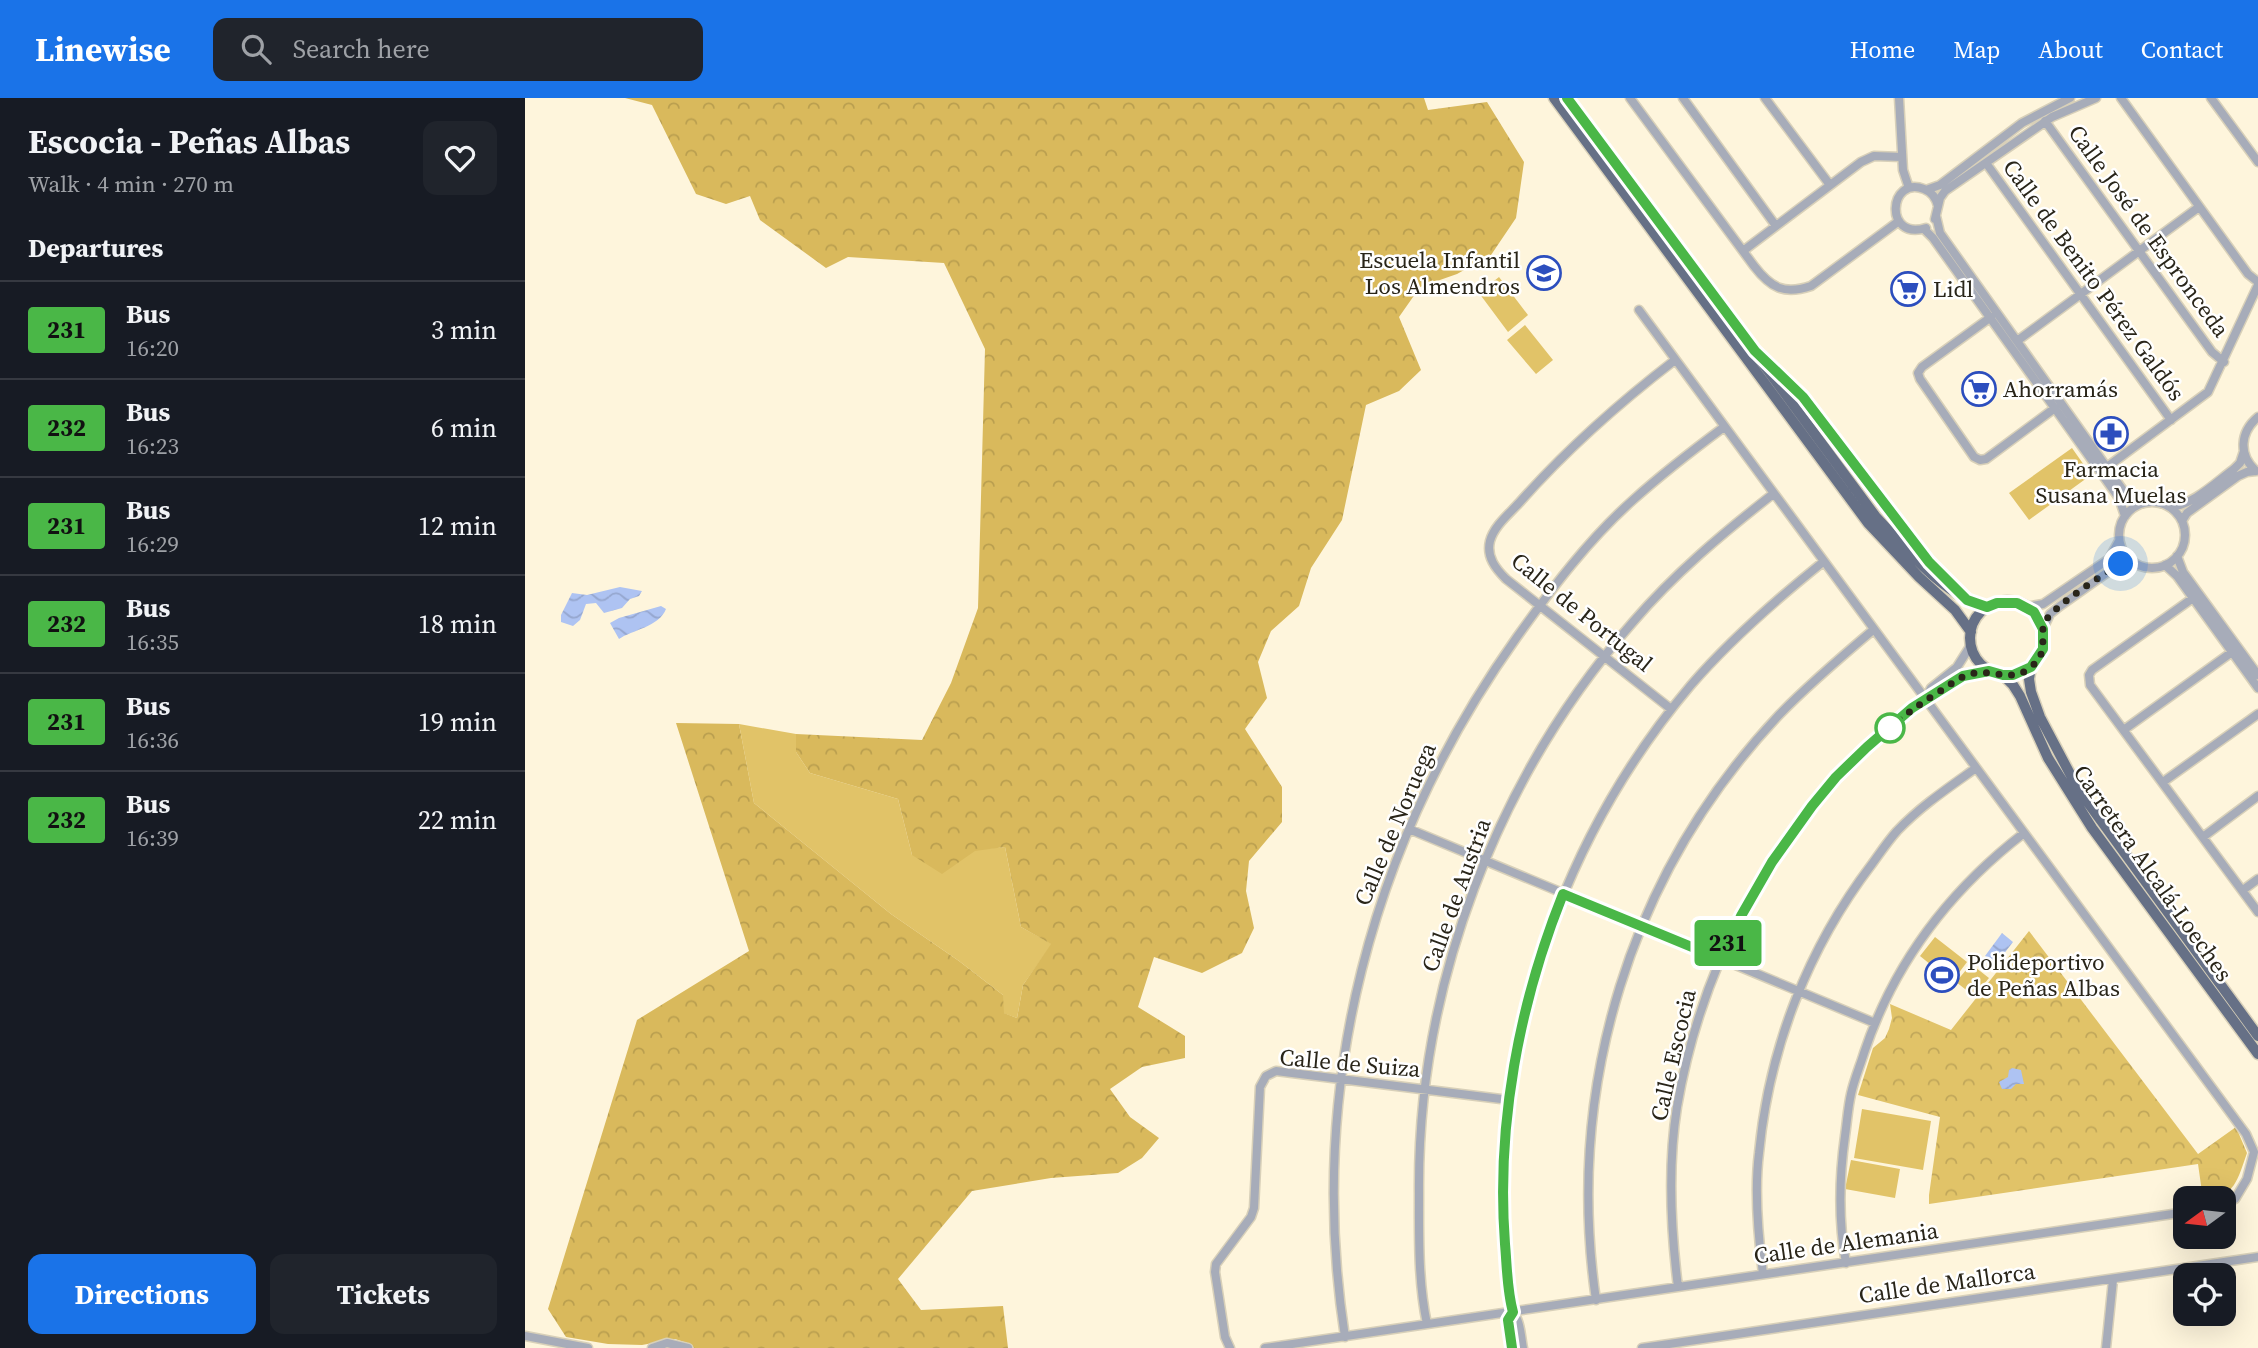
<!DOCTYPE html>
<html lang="en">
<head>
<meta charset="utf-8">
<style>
  body { margin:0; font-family:"Source Serif 4",serif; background:#20242c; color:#f1f3f6; height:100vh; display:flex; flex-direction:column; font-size:26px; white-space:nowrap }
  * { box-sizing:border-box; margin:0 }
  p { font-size:23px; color:#9ea1a6 }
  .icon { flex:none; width:38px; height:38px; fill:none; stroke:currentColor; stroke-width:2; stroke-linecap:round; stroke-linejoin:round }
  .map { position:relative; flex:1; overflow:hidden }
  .sheet { display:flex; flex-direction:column; background:#171b24; width:525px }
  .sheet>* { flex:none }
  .badge { padding:0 14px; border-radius:5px; font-size:24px; line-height:46px }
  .needle { width:46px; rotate:255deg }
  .buttons { position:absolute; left:1648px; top:1088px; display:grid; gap:14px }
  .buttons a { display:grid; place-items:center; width:63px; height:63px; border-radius:14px; background:#171b24; box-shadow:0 7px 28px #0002; font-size:35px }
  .you { position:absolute; width:35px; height:35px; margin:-18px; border:5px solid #fff; border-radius:50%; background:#1a73e8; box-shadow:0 0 0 10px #1a73e833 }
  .map>.badge { position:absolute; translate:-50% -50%; box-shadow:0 0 0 4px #fff }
  h2 { padding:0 28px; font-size:26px; line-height:63px }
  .round { display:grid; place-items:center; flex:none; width:74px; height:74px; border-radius:14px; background:#20242c }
  .overview { display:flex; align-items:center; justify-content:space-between; height:119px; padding:0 28px }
  h1 { font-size:33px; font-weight:700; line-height:52px }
  .cta { display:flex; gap:14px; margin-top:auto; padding:14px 28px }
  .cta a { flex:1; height:80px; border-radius:14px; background:#1a73e8; color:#fff; font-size:28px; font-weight:700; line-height:80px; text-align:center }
  .cta a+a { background:#20242c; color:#f1f3f6 }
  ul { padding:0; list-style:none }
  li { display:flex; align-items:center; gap:21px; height:98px; padding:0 28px; border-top:2px solid #363941 }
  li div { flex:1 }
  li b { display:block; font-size:26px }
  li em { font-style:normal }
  li .badge { min-width:77px; font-weight:700; text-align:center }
  header { display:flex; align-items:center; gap:42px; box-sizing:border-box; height:98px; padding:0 35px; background:#1a73e8; color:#fff }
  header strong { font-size:33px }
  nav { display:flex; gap:38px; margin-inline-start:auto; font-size:24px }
  .search { width:490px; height:63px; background:#20242c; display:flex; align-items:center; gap:18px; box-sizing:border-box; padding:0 24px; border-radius:14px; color:#9ea1a6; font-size:26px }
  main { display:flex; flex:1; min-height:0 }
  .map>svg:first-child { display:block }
  .green { fill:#e1c368 }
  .forest { fill:url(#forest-crowns) }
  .park { fill:url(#park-crowns) }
  .water { fill:url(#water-waves) }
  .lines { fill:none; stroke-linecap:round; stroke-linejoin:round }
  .minor-casing { stroke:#d8d0b9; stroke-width:11 }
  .major-casing { stroke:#d8d0b9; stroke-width:13 }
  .minor { stroke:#a7acb9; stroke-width:8 }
  .major { stroke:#667086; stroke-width:10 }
  .line-casing { stroke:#fff; stroke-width:16 }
  .line { stroke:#4ab747; stroke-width:10 }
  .walk { stroke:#292519; stroke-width:7; stroke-dasharray:0 12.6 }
  .stop-dot { fill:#fff; stroke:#4ab747; stroke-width:3.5 }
  .labels { text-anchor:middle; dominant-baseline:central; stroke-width:5; stroke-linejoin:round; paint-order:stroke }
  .street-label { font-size:23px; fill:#292519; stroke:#fff }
  .poi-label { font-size:23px; fill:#292519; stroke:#fff; text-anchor:start }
</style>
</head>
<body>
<header>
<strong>Linewise</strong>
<div class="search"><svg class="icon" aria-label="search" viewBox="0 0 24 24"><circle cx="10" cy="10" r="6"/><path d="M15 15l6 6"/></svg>Search here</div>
<nav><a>Home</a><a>Map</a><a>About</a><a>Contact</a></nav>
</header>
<main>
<section class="sheet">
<div class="overview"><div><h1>Escocia - Peñas Albas</h1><p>Walk · 4 min · 270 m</p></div><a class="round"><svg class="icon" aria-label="heart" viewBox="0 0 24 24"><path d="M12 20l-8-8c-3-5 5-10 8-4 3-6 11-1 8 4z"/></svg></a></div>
<h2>Departures</h2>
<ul>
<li><span class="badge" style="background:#4ab747;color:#111">231</span><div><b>Bus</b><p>16:20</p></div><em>3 min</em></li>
<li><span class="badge" style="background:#4ab747;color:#111">232</span><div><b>Bus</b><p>16:23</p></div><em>6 min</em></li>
<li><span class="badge" style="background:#4ab747;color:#111">231</span><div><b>Bus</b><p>16:29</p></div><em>12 min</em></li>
<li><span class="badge" style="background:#4ab747;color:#111">232</span><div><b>Bus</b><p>16:35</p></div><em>18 min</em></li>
<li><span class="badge" style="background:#4ab747;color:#111">231</span><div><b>Bus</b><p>16:36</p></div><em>19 min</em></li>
<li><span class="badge" style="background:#4ab747;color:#111">232</span><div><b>Bus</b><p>16:39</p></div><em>22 min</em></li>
</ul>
<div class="cta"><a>Directions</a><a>Tickets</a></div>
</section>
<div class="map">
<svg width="1733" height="1250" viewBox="0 0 1733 1250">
  <defs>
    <pattern id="forest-crowns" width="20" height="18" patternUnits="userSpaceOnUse" patternTransform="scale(1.75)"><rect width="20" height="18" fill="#d9b95c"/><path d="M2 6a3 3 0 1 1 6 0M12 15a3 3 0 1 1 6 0" fill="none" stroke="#ba9f4f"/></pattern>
    <pattern id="park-crowns" width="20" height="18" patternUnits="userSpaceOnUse" patternTransform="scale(1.75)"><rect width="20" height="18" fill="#e1c368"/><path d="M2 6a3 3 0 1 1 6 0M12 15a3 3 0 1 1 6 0" fill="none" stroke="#c1a75a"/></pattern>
    <pattern id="water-waves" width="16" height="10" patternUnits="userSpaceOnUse" patternTransform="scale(1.75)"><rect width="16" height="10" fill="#aec3f2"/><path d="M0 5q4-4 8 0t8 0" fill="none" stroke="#96a7cf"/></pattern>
  </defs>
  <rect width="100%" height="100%" fill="#fef5dc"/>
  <path class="green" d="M974 179 1003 217 983 234 954 195Z
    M1000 227 1028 262 1011 276 982 242Z
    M1547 350 1566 377 1504 422 1484 395Z
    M214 626 271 636V654L285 675 373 701 387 757 480 749 496 829 527 846 498 887 492 920 478 915V897L434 863 366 816 229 705Z
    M1410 839 1442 864 1427 884 1395 858Z
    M1446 866 1464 880 1449 898 1431 884Z
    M1337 1011 1406 1023 1398 1072 1329 1060Z
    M1326 1062 1375 1071 1370 1100 1320 1091Z"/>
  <path class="forest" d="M100 0H899L903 12 962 4 999 64 991 120 966 157 932 176 895 189 874 219 896 272 874 293 841 307 817 422 786 470 774 508 746 533 733 564 742 600 720 631 757 689V724L724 763 721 793 729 830 717 855 677 875 629 859 613 909 660 938V960L617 969 585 991 605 1019 634 1040 617 1060 593 1075 526 1080 447 1093 373 1181 396 1212 478 1208 483 1250H169L165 1246 150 1241 117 1247 83 1246 41 1239 23 1211 112 922 224 853 151 625 214 626 229 705 366 816 434 863 478 897 479 915 492 920 498 887 526 846 496 829 480 749 450 753 417 776 387 757 373 701 285 675 271 654V636L397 642 426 585 453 510 460 251 419 165 323 159 301 170 235 122 225 98 201 106 171 96 127 7Z"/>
  <path class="park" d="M1504 833 1673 1056 1711 1029 1722 1055C1713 1080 1710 1101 1678 1101L1673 1066 1404 1106V1097L1415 1019 1333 997 1348 950 1360 940 1364 931 1367 920 1365 906 1426 932Z"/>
  <path class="water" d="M95 489 117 493 114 498 105 501 97 510 79 515 71 505 61 506 55 522 48 528 36 524V517L47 495 62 497Z
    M136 508 141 511C134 529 107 532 94 541L85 525 94 520Z
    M1477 835 1488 844 1471 866 1460 858Z
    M1487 970 1496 972 1499 986H1491L1486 991H1477L1474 984 1483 979 1484 972Z"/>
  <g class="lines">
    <g class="minor-casing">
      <path id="minor" d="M1105 0 1229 168C1246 190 1259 197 1286 188L1374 123
        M1158 0 1251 128
        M1240 0 1305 87
        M1374 0 1378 72 1384 90
        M1596 0 1723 176 1733 184
        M1686 0 1733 64
        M1520 23 1687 254 1699 264
        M1461 65 1646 322
        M1401 92 1415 87 1497 25 1545 0
        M1411 118 1415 135 1600 395 1605 402 1614 406
        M1410 121 1415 100 1420 93 1527 19 1571 0
        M1401 130C1358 143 1364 77 1399 91 1407 94 1411 100 1413 108
        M1399 131 1408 140 1594 400 1600 418
        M1218 153 1336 64 1349 58 1377 59
        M1114 212 1721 1036 1729 1054 1722 1081 1710 1101 1699 1105
        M1466 219 1397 269 1393 275 1395 281 1449 359 1455 362 1461 361 1530 310
        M1492 243 1674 109
        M1582 369 1683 294 1733 187
        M1731 373C1713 357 1715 334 1733 319
        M1594 437a33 33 0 1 1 66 0a33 33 0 1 1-66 0Z
        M1645 409C1668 407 1690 385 1709 371L1715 365 1719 353
        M1657 423 1662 415 1713 378 1722 374 1731 373
        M1652 458 1658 474 1733 577
        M1640 467 1652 478 1733 590
        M1668 500 1567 572 1564 577 1565 587 1733 814
        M1501 509 1518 506 1584 461 1594 443
        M1518 531 1525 516 1535 508 1590 469 1607 463
        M1401 601 1406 590 1432 569 1446 547
        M1146 611 981 481C971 471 961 459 965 443 969 428 984 416 994 405 1041 352 1094 305 1150 262
        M1600 631 1707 554
        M1638 684 1733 616
        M884 731 1350 925
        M1678 739 1733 698
        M1718 792 1733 781
        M1321 1165C1313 1122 1314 1081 1320 1038 1322 1024 1323 1009 1326 996 1329 982 1335 968 1339 955 1369 865 1425 792 1499 735
        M1238 1176C1233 1137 1229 1094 1234 1055 1244 950 1283 850 1347 766 1355 755 1363 743 1372 733 1396 708 1423 690 1451 670
        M1153 1189C1146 1133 1143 1065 1152 1009 1176 868 1248 730 1357 636 1387 611 1424 577 1464 573
        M1071 1202C1040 988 1105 775 1254 617 1283 587 1316 559 1348 532
        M902 1226C893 1184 894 1138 894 1095 892 888 972 679 1108 524 1149 476 1198 435 1248 396
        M0 1238 63 1250
        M820 1239C781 989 846 744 992 539 1027 490 1064 441 1108 402 1137 376 1168 352 1199 329
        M127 1250 142 1245 163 1250
        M705 1250 700 1239 690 1174 691 1166 726 1119 729 1110 735 989 741 978 751 973 984 1002
        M740 1250 1661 1114
        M987 1250 983 1222 988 1214
        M998 1250C996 1241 996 1227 991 1219 987 1211 988 1219 986 1210 977 1169 978 1114 980 1072 984 895 1052 722 1166 587 1205 542 1252 501 1298 464
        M1117 1250 1733 1159
        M1581 1250 1588 1182"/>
    </g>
    <g class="major-casing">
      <path id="major" d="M1029 0 1343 425 1394 479 1430 512 1446 534
        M1042 0 1351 419C1381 450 1419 499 1463 509
        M1445 540a37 37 0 1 1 74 0a37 37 0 1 1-74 0Z
        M1506 569 1504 581 1506 594 1515 619 1553 691 1733 938
        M1478 577 1488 587 1495 598 1523 660 1567 730 1733 956"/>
    </g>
    <use href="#minor" class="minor"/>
    <use href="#major" class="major"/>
  </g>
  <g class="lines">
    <g class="line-casing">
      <path id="line" d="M987 1250 983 1222 988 1214C982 1193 982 1168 980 1146 971 1027 994 906 1038 796L1196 861 1216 818 1247 764 1287 708 1311 679 1342 649 1387 610 1438 578 1464 573 1478 577H1488L1506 569 1518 551V531L1509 514 1492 505H1472L1462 509 1442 502 1404 464 1278 299 1230 253 1042 0"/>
    </g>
    <use href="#line" class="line"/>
    <path class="walk" d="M1365 630C1381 615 1398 604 1417 592 1426 586 1435 579 1445 576 1468 570 1486 586 1506 569 1526 552 1513 539 1520 524 1526 510 1581 474 1596 466"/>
  </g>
  <defs>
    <g id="school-ring" transform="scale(1.75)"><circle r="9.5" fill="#fff" stroke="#2c4ebe" stroke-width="1.5"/><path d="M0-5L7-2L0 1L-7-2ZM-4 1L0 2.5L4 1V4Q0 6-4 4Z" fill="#2c4ebe"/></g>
    <g id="supermarket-ring" transform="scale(1.75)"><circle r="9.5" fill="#fff" stroke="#2c4ebe" stroke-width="1.5"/><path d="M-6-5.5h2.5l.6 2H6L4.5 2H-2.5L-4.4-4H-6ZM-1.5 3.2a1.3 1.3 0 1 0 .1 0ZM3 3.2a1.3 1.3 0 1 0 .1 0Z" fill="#2c4ebe"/></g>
    <g id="pharmacy-ring" transform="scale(1.75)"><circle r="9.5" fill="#fff" stroke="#2c4ebe" stroke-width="1.5"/><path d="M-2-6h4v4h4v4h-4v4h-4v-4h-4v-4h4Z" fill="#2c4ebe"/></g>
    <g id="stadium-ring" transform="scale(1.75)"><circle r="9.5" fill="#fff" stroke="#2c4ebe" stroke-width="1.5"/><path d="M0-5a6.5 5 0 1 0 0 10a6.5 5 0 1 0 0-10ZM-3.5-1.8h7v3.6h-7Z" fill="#2c4ebe"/></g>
  </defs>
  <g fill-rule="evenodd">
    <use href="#school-ring" x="1019" y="175"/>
    <use href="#supermarket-ring" x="1383" y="191"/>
    <use href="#supermarket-ring" x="1454" y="291"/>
    <use href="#pharmacy-ring" x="1586" y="336"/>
    <use href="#stadium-ring" x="1417" y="877"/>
  </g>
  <circle class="stop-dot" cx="1365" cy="630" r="14"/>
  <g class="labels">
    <g class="street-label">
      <text transform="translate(1624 133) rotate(54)">Calle José de Espronceda</text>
      <text transform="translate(1569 182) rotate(54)">Calle de Benito Pérez Galdós</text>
      <text transform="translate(1057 514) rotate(39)">Calle de Portugal</text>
      <text transform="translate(870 726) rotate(-67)">Calle de Noruega</text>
      <text transform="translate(1628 775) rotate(55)">Carretera Alcalá-Loeches</text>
      <text transform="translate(931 797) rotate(-70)">Calle de Austria</text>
      <text transform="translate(1148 957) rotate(-77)">Calle Escocia</text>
      <text transform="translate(825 965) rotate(5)">Calle de Suiza</text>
      <text transform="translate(1321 1145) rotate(-8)">Calle de Alemania</text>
      <text transform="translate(1422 1185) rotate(-8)">Calle de Mallorca</text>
    </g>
    <g class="poi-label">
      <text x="995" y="162" text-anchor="end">Escuela Infantil<tspan x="995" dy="26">Los Almendros</tspan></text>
      <text x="1408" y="191">Lidl</text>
      <text x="1478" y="291">Ahorramás</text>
      <text x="1586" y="371" text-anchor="middle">Farmacia<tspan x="1586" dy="26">Susana Muelas</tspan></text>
      <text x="1442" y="864">Polideportivo<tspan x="1442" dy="26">de Peñas Albas</tspan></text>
    </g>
  </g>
</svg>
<div class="buttons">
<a><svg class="needle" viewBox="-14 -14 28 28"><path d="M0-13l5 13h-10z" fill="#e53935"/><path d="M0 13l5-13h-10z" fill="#9ea1a6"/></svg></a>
<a><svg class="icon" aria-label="locate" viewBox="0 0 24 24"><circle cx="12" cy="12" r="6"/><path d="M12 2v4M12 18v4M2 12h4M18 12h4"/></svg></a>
</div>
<div class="you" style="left:1596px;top:466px"></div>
<b class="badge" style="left:1203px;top:845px;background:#4ab747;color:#111">231</b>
</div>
</main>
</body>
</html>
